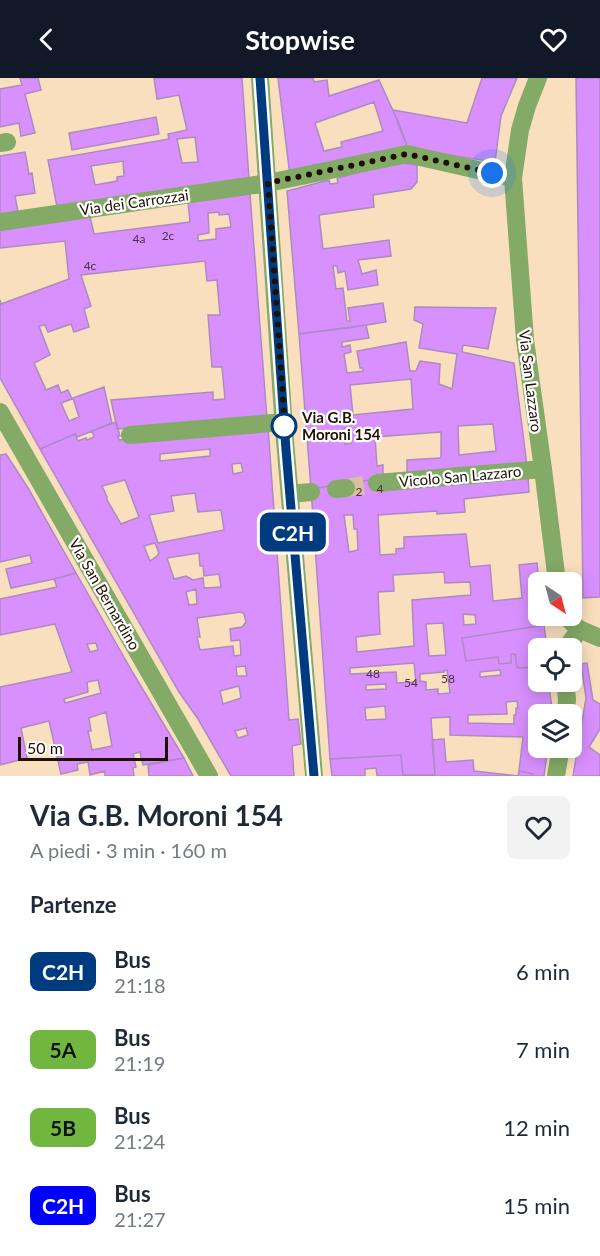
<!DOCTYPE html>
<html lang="it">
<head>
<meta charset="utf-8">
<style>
  body { margin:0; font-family:Lato,sans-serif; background:#f2f2f3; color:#1f2937; height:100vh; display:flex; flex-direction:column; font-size:22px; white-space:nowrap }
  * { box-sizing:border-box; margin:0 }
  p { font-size:20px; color:#747a83 }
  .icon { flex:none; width:33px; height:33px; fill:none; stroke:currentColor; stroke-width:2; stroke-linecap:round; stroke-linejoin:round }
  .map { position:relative; height:698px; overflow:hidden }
  .panel { display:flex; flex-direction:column; background:#fff; flex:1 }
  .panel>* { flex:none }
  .badge { padding:0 12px; border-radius:9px; font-size:21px; line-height:39px }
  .needle { width:39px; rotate:144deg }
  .fabs { position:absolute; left:528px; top:494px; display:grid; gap:12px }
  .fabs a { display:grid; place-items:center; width:54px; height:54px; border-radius:9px; background:#fff; box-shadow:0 3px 15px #0003; font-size:30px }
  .scale { position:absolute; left:18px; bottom:15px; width:150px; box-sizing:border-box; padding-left:6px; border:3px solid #1f1000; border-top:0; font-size:16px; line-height:21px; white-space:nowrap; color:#1f1000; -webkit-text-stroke:4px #fff; paint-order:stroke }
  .you { position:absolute; width:30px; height:30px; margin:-15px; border:4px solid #fff; border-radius:50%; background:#1a73e8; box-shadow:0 0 0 9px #1a73e833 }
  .map>.badge { position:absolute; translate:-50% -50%; box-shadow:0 0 0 3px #fff }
  h2 { padding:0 30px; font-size:22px; line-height:54px }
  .round { display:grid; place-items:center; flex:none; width:63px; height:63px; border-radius:9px; background:#f2f2f3 }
  .overview { display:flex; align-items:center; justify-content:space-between; height:102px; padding:0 30px }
  h1 { font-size:28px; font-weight:700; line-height:45px }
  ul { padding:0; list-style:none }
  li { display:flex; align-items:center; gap:18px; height:78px; padding:0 30px }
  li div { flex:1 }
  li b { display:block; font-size:22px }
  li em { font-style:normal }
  li .badge { min-width:66px; font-weight:700; text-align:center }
  header { display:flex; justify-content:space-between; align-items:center; height:78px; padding:0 30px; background:#111827; color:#fff; font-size:27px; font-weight:700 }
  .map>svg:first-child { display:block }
  .building { fill:#d890fe; stroke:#ad8ac0; stroke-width:1.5; fill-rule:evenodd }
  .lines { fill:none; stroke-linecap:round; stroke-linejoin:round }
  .minor-tunnel { stroke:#d8c0a2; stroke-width:18; stroke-dasharray:18 9; stroke-linecap:butt }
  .minor { stroke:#83aa67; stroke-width:18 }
  .line-casing { stroke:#fff; stroke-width:14 }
  .line { stroke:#003b80; stroke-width:9 }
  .walk { stroke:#1f1000; stroke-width:6; stroke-dasharray:0 10.8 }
  .stop-dot { fill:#fff; stroke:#003b80; stroke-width:3 }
  .labels { text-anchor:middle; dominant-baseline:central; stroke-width:4.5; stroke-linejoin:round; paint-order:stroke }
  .number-label { font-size:12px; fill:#4d3040 }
  .street-label { font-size:15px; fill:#1f1000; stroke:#fff }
  .stop-label { font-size:15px; font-weight:bold; fill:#1f1000; stroke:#fff; text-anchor:start }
</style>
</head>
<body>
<header><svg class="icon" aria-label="back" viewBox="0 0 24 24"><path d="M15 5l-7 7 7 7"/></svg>Stopwise<svg class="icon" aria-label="heart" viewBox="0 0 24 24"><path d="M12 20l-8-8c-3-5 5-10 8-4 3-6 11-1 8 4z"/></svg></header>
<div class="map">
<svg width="600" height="698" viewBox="0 0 600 698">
  <rect width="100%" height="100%" fill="#f9dfbe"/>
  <path class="building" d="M20 0H38L41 12 25 16 35 55 21 58 19 45 0 49V11L22 7Z
    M154 0H242L249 101 57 129 48 82 169 61 168 56 187 52 179 17 157 21ZM195 59 198 84 182 85 177 61ZM123 83 124 98 117 99V103L95 107 91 88Z
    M278 0H313L314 4 327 2 329 18 379 2 400 48 408 71 290 98ZM374 24 383 53 341 64 342 69 324 73 315 45Z
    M482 0H517L501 38 495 84 408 71 393 32 467 45Z
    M576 0H600V519L583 520Z
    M156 39 159 56 72 72 69 55Z
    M25 74 29 96 32 95 35 115 15 118 18 134 0 137V78Z
    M396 84 417 87V104L411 111 373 117 374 129 319 137 323 171 389 162 391 178 358 182 362 196 376 192 378 207 348 212 345 193 338 195 337 188H333L336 211 343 210 347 243H350L348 230 383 225 386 244 348 250 299 256 287 113 329 102 330 106 338 105 337 100Z
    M250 116 267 341 117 351 111 322 213 314V322L225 321 222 289H212L208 237H220L217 202 207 203 205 183 81 197 91 228 84 231 89 249 74 254 71 246 48 254 45 247 39 248 50 277 34 285 46 312 58 307 61 315 68 312 72 321 61 325 69 343 79 339 73 320 104 309 112 345 77 359 75 356 40 371 0 300V222L1 226 69 201 65 163 0 170V152L90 138 94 156 190 144 188 124ZM219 134V137L229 136 231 149 216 151V161L198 163V157L209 155 208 135Z
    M415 229 496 230 488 271 463 267 462 274 514 285 527 388 407 399V382L440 380 441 378V354L375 359 377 388 383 387V400L311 411 299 256 366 247 369 260 342 264V269L350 267 351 274 344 276 347 295 363 293V290H360L357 273 406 264 410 293H416L420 283 440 286 439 306 452 311 457 276 419 270 423 246 414 242ZM411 301 413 331 353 337 350 307ZM493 346 496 373 459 377 458 348ZM350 350 351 365 345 366 343 351Z
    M116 344 120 358H118L119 362 268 349 289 642 298 641 301 666 292 668 294 698H231L198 641 179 614 40 371 75 356 78 363 86 360 87 362 94 359 92 353ZM210 371V378L160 383V376ZM241 385 243 394 233 396 232 386ZM125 402 139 439 121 446 107 422V419L102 408ZM195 415 198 434 221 432 224 452 158 465 149 437 174 433 171 418ZM155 465 159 475 157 478 150 483 144 468ZM199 475 200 488H203L204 498 219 496 221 509 204 510 203 500 193 502 186 498 174 501 167 480ZM196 511 197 526 189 527 186 514ZM241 534 244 536 246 544 242 549 230 551 231 563 240 562 241 577 234 578 233 568 200 572 197 559H200L197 540ZM245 588 247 598H237L236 589ZM239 608 241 620 223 626 220 613ZM246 650 248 657 238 660 235 653Z
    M6 376 28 410 76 495 54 501 11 510 6 491 32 485 30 477 0 484V377Z
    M528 397 529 414 464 421 465 434 437 436V433L378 437 380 477 396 476V471L404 470V459L466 456 470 489 490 487 493 523 522 520 519 487 537 485 539 504 538 537H543L544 547 462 560 466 583 498 579 499 586 511 585V576H515L517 589 519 590 535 589 538 586 537 573H538V603H548L553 636H538V669H548L544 698H532L533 696 519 693 523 659 450 657V639L431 640 435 697H403L401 677 330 681 311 411 377 401ZM344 437H353L354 451H357L358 472 349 474ZM444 494 445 505 470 504 471 517 412 522 414 568 357 574 356 559 380 556 378 514 394 513 393 497ZM463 536 475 537 476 546 464 547ZM443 545 446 577 429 578 426 546ZM414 585 416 604 397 605 396 594 350 596V590ZM447 592 450 615 438 616V611L426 612V604L420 603V596L444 594V593ZM500 592 501 597 480 599V594ZM386 606V611L366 612V607ZM517 623 518 630H516V637H514V646L468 645V637L507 636 506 624ZM385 628 386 641 366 642 365 630Z
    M76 495 133 595 184 680 143 687 140 674 133 676 136 689 133 690 134 698H105V693L90 697 88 684 77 686 78 692 61 696 49 643 21 650 27 680 0 687V609L72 594 55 546 0 557V521L57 509 54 501ZM96 565 98 572 90 574 87 566ZM98 602 101 615 65 625 64 621 88 614 87 604ZM106 634 112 668 92 672 88 653H91L89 640Z
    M544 547 547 570H538V573H537L538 586 535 589 519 590 517 589 515 576H511V585L499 586 498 579 466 583 462 560Z
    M587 585 593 622 600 626V651L589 669 600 677V698H573L586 620 581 586Z
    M444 661 446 684 473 682 474 693 518 698 519 693 533 696 532 698H377L376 690 365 691V698H332L330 681 401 677 403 697H435L432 662Z
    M184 680 193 698H149L148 687Z"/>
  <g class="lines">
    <path class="minor-tunnel" d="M346 410 377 405"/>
    <path class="minor" d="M260 0 284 351 314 698
      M538 0 527 28 520 52 513 100 525 262 543 391 557 504
      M0 65 7 64
      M0 144 268 105 407 76 513 100
      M0 334 209 698
      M130 357 284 344
      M377 405 543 391
      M336 411 346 410
      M290 416 311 414
      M564 537 579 551 600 560
      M566 570 575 558 579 551
      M565 603 567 621 566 636
      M556 698 561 669"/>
  </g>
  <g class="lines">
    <g class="line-casing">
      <path id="line" d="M260 0 286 372 314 698"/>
    </g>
    <use href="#line" class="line"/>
    <path class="walk" d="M284 348 285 351 268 105 407 76 492 95"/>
  </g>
  <circle class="stop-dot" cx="284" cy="348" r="12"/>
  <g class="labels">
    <g class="number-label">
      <text x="168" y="157">2c</text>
      <text x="139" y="160">4a</text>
      <text x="90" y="187">4c</text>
      <text x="380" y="410">4</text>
      <text x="359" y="413">2</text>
      <text x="373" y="595">48</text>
      <text x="448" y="600">58</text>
      <text x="411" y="604">54</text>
    </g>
    <g class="street-label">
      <text transform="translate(134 124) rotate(-8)">Via dei Carrozzai</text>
      <text transform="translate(531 303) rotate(83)">Via San Lazzaro</text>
      <text transform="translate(460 398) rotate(-5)">Vicolo San Lazzaro</text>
      <text transform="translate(105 516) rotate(60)">Via San Bernardino</text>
    </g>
    <g class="stop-label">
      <text x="302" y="339">Via G.B.<tspan x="302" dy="17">Moroni 154</tspan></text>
    </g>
  </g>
</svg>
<div class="fabs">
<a><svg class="needle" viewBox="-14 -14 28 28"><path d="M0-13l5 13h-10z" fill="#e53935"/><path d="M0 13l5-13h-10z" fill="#747a83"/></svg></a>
<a><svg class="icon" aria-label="locate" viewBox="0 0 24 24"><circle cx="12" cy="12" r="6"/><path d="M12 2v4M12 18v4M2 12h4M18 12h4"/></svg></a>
<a><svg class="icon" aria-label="layers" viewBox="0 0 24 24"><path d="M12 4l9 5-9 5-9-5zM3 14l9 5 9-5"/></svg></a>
</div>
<div class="scale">50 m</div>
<div class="you" style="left:492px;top:95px"></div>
<b class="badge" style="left:293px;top:454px;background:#003b80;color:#fff">C2H</b>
</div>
<section class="panel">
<div class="overview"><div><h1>Via G.B. Moroni 154</h1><p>A piedi · 3 min · 160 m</p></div><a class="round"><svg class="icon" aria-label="heart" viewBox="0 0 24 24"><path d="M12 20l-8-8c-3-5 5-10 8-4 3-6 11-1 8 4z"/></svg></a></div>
<h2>Partenze</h2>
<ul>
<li><span class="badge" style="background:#003b80;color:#fff">C2H</span><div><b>Bus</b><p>21:18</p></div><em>6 min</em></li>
<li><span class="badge" style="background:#71b73f;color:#111">5A</span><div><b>Bus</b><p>21:19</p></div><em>7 min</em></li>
<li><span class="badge" style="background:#71b73f;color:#111">5B</span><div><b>Bus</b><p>21:24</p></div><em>12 min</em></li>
<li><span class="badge" style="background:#00f;color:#fff">C2H</span><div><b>Bus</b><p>21:27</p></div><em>15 min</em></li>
</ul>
</section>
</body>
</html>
